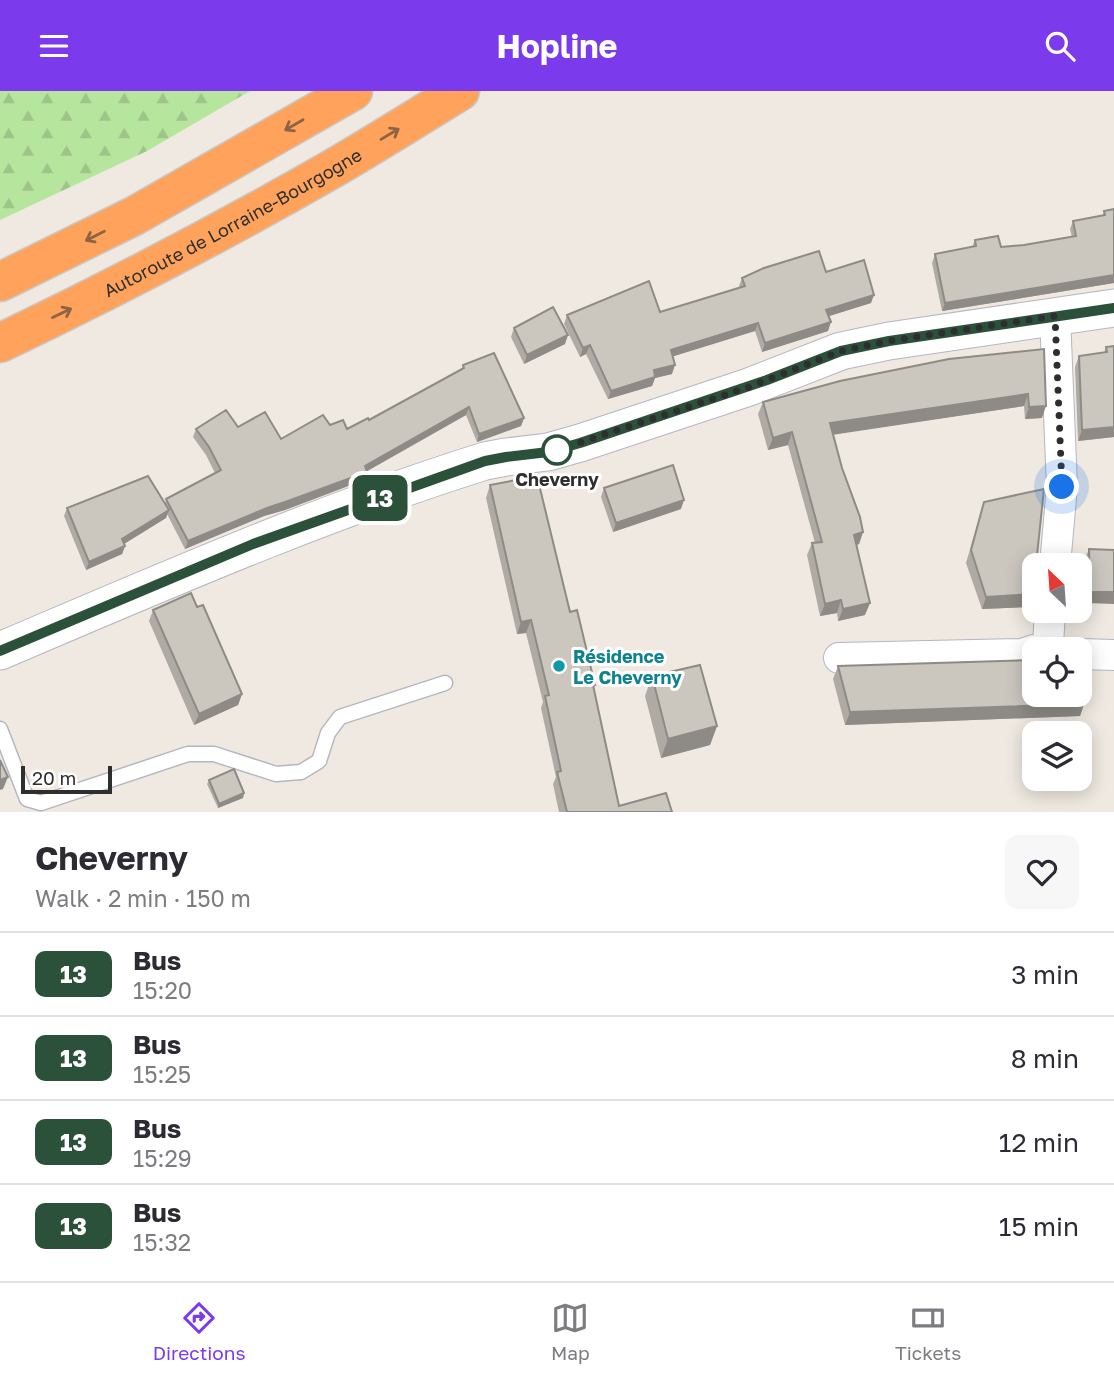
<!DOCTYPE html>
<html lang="en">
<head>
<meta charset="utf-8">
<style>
  body { margin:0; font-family:"Golos Text",sans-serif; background:#f7f7f7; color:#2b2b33; height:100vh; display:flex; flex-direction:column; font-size:26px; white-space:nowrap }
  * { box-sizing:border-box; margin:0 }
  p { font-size:23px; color:#7c7c81 }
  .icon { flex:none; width:38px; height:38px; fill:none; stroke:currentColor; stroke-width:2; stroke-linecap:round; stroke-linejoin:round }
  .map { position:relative; height:721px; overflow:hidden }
  .sheet { display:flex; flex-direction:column; background:#fff; flex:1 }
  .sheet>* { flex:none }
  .badge { padding:0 14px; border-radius:10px; font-size:24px; line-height:46px }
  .needle { width:46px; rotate:335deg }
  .buttons { position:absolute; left:1022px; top:462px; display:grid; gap:14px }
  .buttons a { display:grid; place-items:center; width:70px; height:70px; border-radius:14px; background:#fff; box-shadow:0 4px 18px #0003; font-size:35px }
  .scale { position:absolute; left:21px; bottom:18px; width:91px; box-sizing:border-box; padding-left:7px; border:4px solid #2e2e2e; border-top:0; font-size:19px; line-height:24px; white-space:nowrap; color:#2e2e2e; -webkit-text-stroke:5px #fff; paint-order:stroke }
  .you { position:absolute; width:35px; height:35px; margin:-18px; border:5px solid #fff; border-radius:50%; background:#1a73e8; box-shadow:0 0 0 10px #1a73e833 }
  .map>.badge { position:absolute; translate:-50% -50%; box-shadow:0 0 0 4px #fff }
  .round { display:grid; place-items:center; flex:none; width:74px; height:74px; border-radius:14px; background:#f7f7f7 }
  .overview { display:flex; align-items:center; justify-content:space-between; height:119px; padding:0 35px }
  h1 { font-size:33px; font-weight:700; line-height:52px }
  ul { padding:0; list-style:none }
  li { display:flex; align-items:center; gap:21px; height:84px; padding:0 35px; border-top:2px solid #e1e1e2 }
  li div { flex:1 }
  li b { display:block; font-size:26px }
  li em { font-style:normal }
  li .badge { min-width:77px; font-weight:700; text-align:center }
  header { display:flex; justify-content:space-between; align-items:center; height:91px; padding:0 35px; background:#7c3aed; color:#fff; font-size:32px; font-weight:700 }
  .tabs { display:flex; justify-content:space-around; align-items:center; height:98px; border-top:2px solid #e1e1e2; background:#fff; font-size:19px; color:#7c7c81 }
  .tabs a { display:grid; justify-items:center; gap:4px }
  .tabs .on { color:#7c3aed }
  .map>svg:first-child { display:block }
  .forest { fill:url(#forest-firs) }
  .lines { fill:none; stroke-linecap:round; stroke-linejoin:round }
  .service-casing { stroke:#b4b7c1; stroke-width:17 }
  .minor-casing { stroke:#b4b7c1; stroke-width:32 }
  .tertiary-casing { stroke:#b4b7c1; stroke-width:39 }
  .motorway-casing { stroke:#c9c9c9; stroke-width:41 }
  .service { stroke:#fff; stroke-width:14 }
  .minor { stroke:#fff; stroke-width:30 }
  .tertiary { stroke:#fff; stroke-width:37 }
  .motorway { stroke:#ffa35c; stroke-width:38 }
  .wall { fill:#afaba4 }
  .shaded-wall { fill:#8e8b86 }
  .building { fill:#cbc7bf; stroke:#8e8b86; stroke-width:2 }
  .oneway { stroke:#8c6343 }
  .line-casing { stroke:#fff; stroke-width:16 }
  .line { stroke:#2b513a; stroke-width:10 }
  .walk { stroke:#2e2e2e; stroke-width:7; stroke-dasharray:0 12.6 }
  .stop-dot { fill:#fff; stroke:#2b513a; stroke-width:3.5 }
  .culture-dot { fill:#0f9aa8; stroke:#fff; stroke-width:2.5 }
  .labels { text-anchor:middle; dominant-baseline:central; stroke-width:6; stroke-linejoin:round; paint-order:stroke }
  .street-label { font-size:18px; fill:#2e2e2e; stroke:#fff }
  .stop-label { font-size:18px; font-weight:bold; fill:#2e2e2e; stroke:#fff }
  .culture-label { font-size:18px; font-weight:bold; fill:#0d838f; stroke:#fff; text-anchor:start }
</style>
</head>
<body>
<header><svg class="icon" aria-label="menu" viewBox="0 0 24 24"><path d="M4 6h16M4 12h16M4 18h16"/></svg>Hopline<svg class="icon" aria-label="search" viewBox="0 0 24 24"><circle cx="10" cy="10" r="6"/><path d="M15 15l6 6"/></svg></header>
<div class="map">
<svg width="1114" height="721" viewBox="0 0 1114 721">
  <defs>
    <pattern id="forest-firs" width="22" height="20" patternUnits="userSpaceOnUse" patternTransform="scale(1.75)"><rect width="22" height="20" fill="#b6e59e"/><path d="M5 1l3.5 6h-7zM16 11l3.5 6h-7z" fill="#9dc588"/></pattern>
  </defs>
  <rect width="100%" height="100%" fill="#efe9e1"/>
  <path class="forest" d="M0 0H250L147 60 0 129Z"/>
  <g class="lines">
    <g class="service-casing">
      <path id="service" d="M0 638 27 708 41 712 188 663H214L276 683 301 681 319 670 328 642 340 626 445 592"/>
    </g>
    <g class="minor-casing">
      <path id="minor" d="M1055 474 1062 396 1055 225
        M1048 554 1050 520
        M1080 563 1114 564
        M839 567 1022 563 1034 559"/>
    </g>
    <g class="tertiary-casing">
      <path id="tertiary" d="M0 560C160 492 319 422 485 370L506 366 548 361 580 352 749 296 841 260 889 250 1114 217"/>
    </g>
    <g class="motorway-casing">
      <g id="motorway">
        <path d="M0 191 134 125 353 0"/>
        <path id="s1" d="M0 252C113 198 224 140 332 78 375 53 418 26 460 0"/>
      </g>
    </g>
    <use href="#service" class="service"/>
    <use href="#minor" class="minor"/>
    <use href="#tertiary" class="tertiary"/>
    <use href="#motorway" class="motorway"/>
  </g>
  <path class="wall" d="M1114 118V192L942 220 932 172 935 163 972 156 975 149 1001 156 1024 154 1072 146 1070 138 1073 130 1103 124 1104 120Z
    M826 181 871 212 829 225 828 240 762 261 755 240 673 265 672 283 655 287 652 295 608 308 586 263 580 266 564 233 567 224 660 221 740 197 739 195 742 187Z
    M514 237 565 253 524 273 511 246Z
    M1114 255V346L1078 350 1075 276 1079 265 1104 262 1106 256Z
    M1044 258 1042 327 1025 328 1024 315 833 343 842 377 863 441 859 453 857 454 865 524 838 530 837 522 820 525 807 464 812 452H815L788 354 768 359 758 323 763 311Z
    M463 274 524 327 521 335 477 351 466 324 367 380 364 389 285 419 264 425 185 458 167 423 166 427 124 453 125 455 122 463 86 479 64 425 67 417 165 413 166 408 215 382 206 364 193 346 196 338 238 336 281 348 330 334 347 338 369 329 462 278Z
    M490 394 570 521 595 594 594 598 619 715 672 721H559L553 693 556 686 541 617 543 611 526 542 517 543 486 407Z
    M604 397 681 418 613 441 601 406Z
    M984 411 1029 516 982 518 966 472Z
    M1089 458 1114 459 1086 512 1084 470Z
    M197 516 242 603 238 614 194 634 149 530 153 519Z
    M1034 566 1084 613 1080 625 845 634 833 588 838 575 1033 569Z
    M652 585 717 635 710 654 661 667 645 605Z
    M209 689 244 702 243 707 218 717 207 693Z"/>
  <path class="shaded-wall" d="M1114 184V192L942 220 945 212Z
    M874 204 871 212 823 227 826 219Z
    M831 231 828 240 762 261 765 252Z
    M758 232 755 240 668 267 671 259Z
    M568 244 565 253 524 273 527 264Z
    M590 254 586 263 580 266 583 257Z
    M675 274 672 283 655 287 652 295 608 308 611 300 654 279Z
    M1028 303 1024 315 825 345 830 332Z
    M1046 315 1042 327 1025 328 1029 316Z
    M469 316 466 324 362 383 365 375Z
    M524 327 521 335 477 351 479 343Z
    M1114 336V346L1078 350 1082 339Z
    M792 341 788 354 768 359 773 347Z
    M367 381 364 389 285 419 264 425 185 458 188 450 267 417Z
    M684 409 681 418 613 441 616 432Z
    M169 419 166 427 119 456 122 448Z
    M863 441 859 453 850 456 854 444Z
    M125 455 122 463 86 479 89 471Z
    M1090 501H1114V513L1086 512Z
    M1033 503 1029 516 982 518 986 506Z
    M841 509 837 522 820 525 825 513Z
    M870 512 865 524 838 530 843 518Z
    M531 529 526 542 517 543 521 531Z
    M242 603 238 614 194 634 199 623Z
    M1084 613 1080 625 845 634 850 621Z
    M717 635 710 654 661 667 668 648Z
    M8 686 3 698 0 699V689Z
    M244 702 243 707 218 717 219 713Z"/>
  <path class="building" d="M1114 118V184L945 212 935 163 976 155 975 149 998 145 1001 156 1024 154 1076 145 1073 130 1105 124 1104 120Z
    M819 160 826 181 864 169 874 204 826 219 831 231 765 252 758 232 671 259 675 274 654 279 655 286 611 300 590 254 583 257 567 224 649 190 660 221 745 195 742 187 764 177Z
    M553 216 568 244 527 264 514 237Z
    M1114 255V336L1082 339 1079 265 1107 261 1106 256Z
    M1044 258 1046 315 1029 316 1028 303 830 332 842 377 860 426 863 441 854 444 870 512 843 518 841 509 825 513 812 452 822 451 792 341 773 347 763 311 840 290 949 268Z
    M494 262 524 327 479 343 469 316 365 375 367 381 288 410 267 417 188 450 166 408 221 379 209 356 196 338 226 319 238 336 265 321 281 348 323 324 330 334 343 329 347 338 368 327 369 329 464 277 463 274Z
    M673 374 684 409 616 432 604 397Z
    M148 385 169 419 122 448 125 455 89 471 67 417Z
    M537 385 570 521 577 519 595 594H593L619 715 666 702 672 721H567L557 681 561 680 545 605 549 604 531 529 521 531 490 394Z
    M1044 398 1036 474H1034L1033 503 986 506 971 459 984 411Z
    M1089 458 1114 459V501H1090Z
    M191 502 197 516 203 514 242 603 199 623 153 519Z
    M1034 567V566V604H1080V567L1082 568 1084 613 850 621 838 575 1034 569Z
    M700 574 717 635 668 648 652 585Z
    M0 669 8 686 0 689Z
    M234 678 244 702 219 713 209 689Z"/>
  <defs><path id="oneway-shaft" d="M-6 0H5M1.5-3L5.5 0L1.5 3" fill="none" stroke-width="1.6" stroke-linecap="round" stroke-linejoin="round" transform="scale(1.75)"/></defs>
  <g class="oneway">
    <use href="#oneway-shaft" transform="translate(294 34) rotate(150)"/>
    <use href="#oneway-shaft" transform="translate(390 43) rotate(-31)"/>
    <use href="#oneway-shaft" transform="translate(95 145) rotate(153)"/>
    <use href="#oneway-shaft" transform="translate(62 222) rotate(-26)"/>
  </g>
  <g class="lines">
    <g class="line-casing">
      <path id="line" d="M0 560 253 453 485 370 506 366 548 361 580 352 767 289 841 260 889 250 1114 217"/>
    </g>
    <use href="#line" class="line"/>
    <path class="walk" d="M557 359 749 296 841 260 889 250 1055 225 1062 396"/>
  </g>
  <circle class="stop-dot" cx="557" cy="359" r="14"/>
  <circle class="culture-dot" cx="559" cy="575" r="7"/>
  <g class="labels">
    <g class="street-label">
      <text stroke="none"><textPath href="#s1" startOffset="262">Autoroute de Lorraine-Bourgogne</textPath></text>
    </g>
    <g class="stop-label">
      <text x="557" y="388">Cheverny</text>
    </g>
    <g class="culture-label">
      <text x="573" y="565">Résidence<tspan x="573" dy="21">Le Cheverny</tspan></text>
    </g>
  </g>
</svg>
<div class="buttons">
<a><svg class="needle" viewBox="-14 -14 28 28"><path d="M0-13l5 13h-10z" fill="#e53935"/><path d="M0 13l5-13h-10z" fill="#7c7c81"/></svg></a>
<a><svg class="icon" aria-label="locate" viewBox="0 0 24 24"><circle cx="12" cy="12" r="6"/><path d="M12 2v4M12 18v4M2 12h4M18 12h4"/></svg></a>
<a><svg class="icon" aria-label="layers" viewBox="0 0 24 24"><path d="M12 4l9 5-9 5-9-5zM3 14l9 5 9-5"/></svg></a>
</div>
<div class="scale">20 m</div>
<div class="you" style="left:1062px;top:396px"></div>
<b class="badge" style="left:380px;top:407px;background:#2b513a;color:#fff">13</b>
</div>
<section class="sheet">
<div class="overview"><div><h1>Cheverny</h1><p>Walk · 2 min · 150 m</p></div><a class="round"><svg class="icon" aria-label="heart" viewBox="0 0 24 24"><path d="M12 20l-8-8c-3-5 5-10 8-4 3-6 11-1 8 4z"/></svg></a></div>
<ul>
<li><span class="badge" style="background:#2b513a;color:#fff">13</span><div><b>Bus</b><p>15:20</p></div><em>3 min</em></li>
<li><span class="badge" style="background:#2b513a;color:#fff">13</span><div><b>Bus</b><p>15:25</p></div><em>8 min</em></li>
<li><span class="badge" style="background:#2b513a;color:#fff">13</span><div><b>Bus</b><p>15:29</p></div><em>12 min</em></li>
<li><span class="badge" style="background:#2b513a;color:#fff">13</span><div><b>Bus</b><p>15:32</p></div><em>15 min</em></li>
</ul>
</section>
<nav class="tabs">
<a class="on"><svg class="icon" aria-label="directions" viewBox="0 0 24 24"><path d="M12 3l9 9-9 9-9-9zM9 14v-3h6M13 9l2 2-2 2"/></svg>Directions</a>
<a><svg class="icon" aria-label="map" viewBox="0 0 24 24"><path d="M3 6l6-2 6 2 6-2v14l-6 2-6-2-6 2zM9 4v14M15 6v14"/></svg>Map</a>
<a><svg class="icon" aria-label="tickets" viewBox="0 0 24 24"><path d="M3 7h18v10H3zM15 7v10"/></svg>Tickets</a>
</nav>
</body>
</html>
